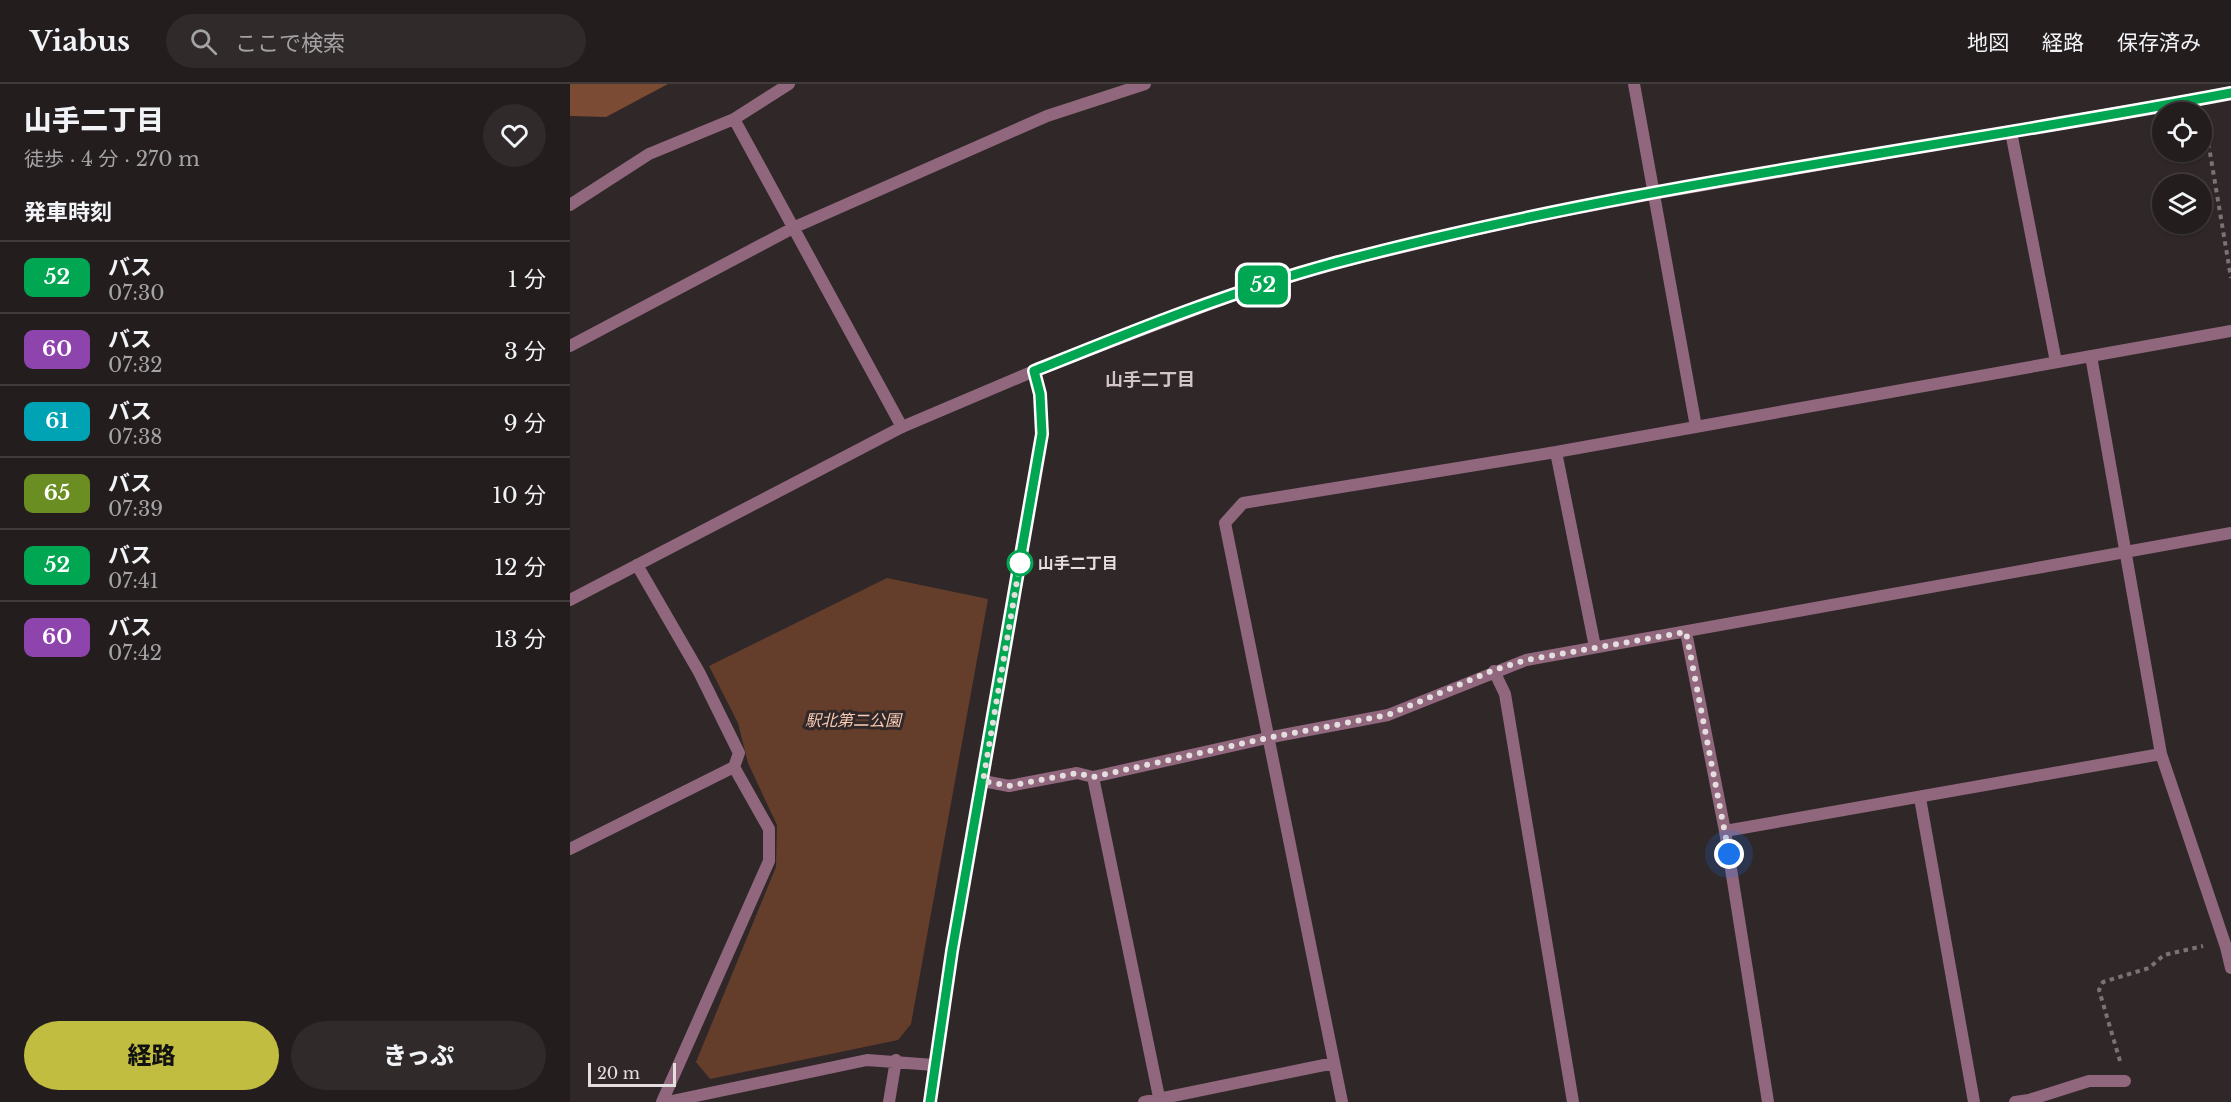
<!DOCTYPE html>
<html lang="ja">
<head>
<meta charset="utf-8">
<style>
  body { margin:0; font-family:"Libre Baskerville","Noto Sans JP",serif; background:#302a2b; color:#f1f3f6; height:100vh; display:flex; flex-direction:column; font-size:22px; white-space:nowrap }
  * { box-sizing:border-box; margin:0 }
  p { font-size:20px; color:#a3a2a4 }
  .icon { flex:none; width:33px; height:33px; fill:none; stroke:currentColor; stroke-width:2; stroke-linecap:round; stroke-linejoin:round }
  .map { position:relative; flex:1; overflow:hidden }
  .drawer { display:flex; flex-direction:column; background:#241d1e; width:570px }
  .drawer>* { flex:none }
  .badge { padding:0 12px; border-radius:9px; font-size:21px; line-height:39px }
  .tools { position:absolute; left:1582px; top:18px; display:grid; gap:12px }
  .tools a { display:grid; place-items:center; width:60px; height:60px; border-radius:50%; background:#241d1e; box-shadow:0 2px 4px #0004,0 0 0 2px #413b3c; font-size:30px }
  .scale { position:absolute; left:18px; bottom:15px; width:88px; box-sizing:border-box; padding-left:6px; border:3px solid #e5dedf; border-top:0; font-size:16px; line-height:21px; white-space:nowrap; color:#e5dedf; -webkit-text-stroke:4px #302728; paint-order:stroke }
  .you { position:absolute; width:30px; height:30px; margin:-15px; border:4px solid #fff; border-radius:50%; background:#1a73e8; box-shadow:0 0 0 9px #1a73e833 }
  .map>.badge { position:absolute; translate:-50% -50%; box-shadow:0 0 0 3px #fff }
  h2 { padding:0 24px; font-size:22px; line-height:54px }
  .round { display:grid; place-items:center; flex:none; width:63px; height:63px; border-radius:32px; background:#302a2b }
  .headline { display:flex; align-items:center; justify-content:space-between; height:102px; padding:0 24px }
  h1 { font-size:28px; font-weight:800; line-height:45px }
  .cta { display:flex; gap:12px; margin-top:auto; padding:12px 24px }
  .cta a { flex:1; height:69px; border-radius:36px; background:#c1bd40; color:#111; font-size:24px; font-weight:800; line-height:69px; text-align:center }
  .cta a+a { background:#302a2b; color:#f1f3f6 }
  ul { padding:0; list-style:none }
  li { display:flex; align-items:center; gap:18px; height:72px; padding:0 24px; border-top:2px solid #413b3c }
  li div { flex:1 }
  li b { display:block; font-size:22px }
  li em { font-style:normal }
  li .badge { min-width:66px; font-weight:700; text-align:center }
  header { display:flex; align-items:center; gap:36px; box-sizing:border-box; height:84px; padding:0 30px; background:#241d1e; border-bottom:2px solid #413b3c }
  header strong { font-size:28px }
  nav { display:flex; gap:33px; margin-inline-start:auto; font-size:21px }
  .search { width:420px; height:54px; background:#302a2b; display:flex; align-items:center; gap:15px; box-sizing:border-box; padding:0 21px; border-radius:33px; color:#a3a2a4; font-size:22px }
  main { display:flex; flex:1; min-height:0 }
  .map>svg:first-child { display:block }
  .green { fill:#653e2b }
  .forest { fill:#7b4b33 }
  .lines { fill:none; stroke-linecap:round; stroke-linejoin:round }
  .path { stroke:#7a7273; stroke-width:4; stroke-dasharray:4.5 4.5; stroke-linecap:butt }
  .minor { stroke:#90677d; stroke-width:12 }
  .tertiary { stroke:#90677d; stroke-width:12 }
  .line-casing { stroke:#fff; stroke-width:14 }
  .line { stroke:#00a651; stroke-width:9 }
  .walk { stroke:#e5dedf; stroke-width:6; stroke-dasharray:0 10.8 }
  .stop-dot { fill:#fff; stroke:#00a651; stroke-width:3 }
  .labels { text-anchor:middle; dominant-baseline:central; stroke-width:6; stroke-linejoin:round; paint-order:stroke }
  .stop-label { font-size:16px; font-weight:bold; fill:#e5dedf; stroke:#302728; text-anchor:start }
  .park-label { font-size:16px; font-style:italic; fill:#facab3; stroke:#302728 }
  .neighbourhood-label { font-size:18px; font-weight:bold; fill:#d2c5c7; stroke:#302728 }
</style>
</head>
<body>
<header>
<strong>Viabus</strong>
<div class="search"><svg class="icon" aria-label="search" viewBox="0 0 24 24"><circle cx="10" cy="10" r="6"/><path d="M15 15l6 6"/></svg>ここで検索</div>
<nav><a>地図</a><a>経路</a><a>保存済み</a></nav>
</header>
<main>
<section class="drawer">
<div class="headline"><div><h1>山手二丁目</h1><p>徒歩 · 4 分 · 270 m</p></div><a class="round"><svg class="icon" aria-label="heart" viewBox="0 0 24 24"><path d="M12 20l-8-8c-3-5 5-10 8-4 3-6 11-1 8 4z"/></svg></a></div>
<h2>発車時刻</h2>
<ul>
<li><span class="badge" style="background:#00a651;color:#fff">52</span><div><b>バス</b><p>07:30</p></div><em>1 分</em></li>
<li><span class="badge" style="background:#8e44ad;color:#fff">60</span><div><b>バス</b><p>07:32</p></div><em>3 分</em></li>
<li><span class="badge" style="background:#00a3b4;color:#fff">61</span><div><b>バス</b><p>07:38</p></div><em>9 分</em></li>
<li><span class="badge" style="background:#6b8e23;color:#fff">65</span><div><b>バス</b><p>07:39</p></div><em>10 分</em></li>
<li><span class="badge" style="background:#00a651;color:#fff">52</span><div><b>バス</b><p>07:41</p></div><em>12 分</em></li>
<li><span class="badge" style="background:#8e44ad;color:#fff">60</span><div><b>バス</b><p>07:42</p></div><em>13 分</em></li>
</ul>
<div class="cta"><a>経路</a><a>きっぷ</a></div>
</section>
<div class="map">
<svg width="1661" height="1018" viewBox="0 0 1661 1018">
  <rect width="100%" height="100%" fill="#302728"/>
  <path class="green" d="M317 494 418 515 341 940 328 956 140 995 126 978 206 783 207 741 178 679 168 639 139 582Z"/>
  <path class="forest" d="M0 0H98L36 33 0 32Z"/>
  <g class="lines">
    <path class="path" d="M1634 33 1661 194
      M1550 977 1529 906 1533 898 1579 884 1594 871 1633 862"/>
    <path class="minor" d="M1064 0 1126 343
      M164 35 332 343
      M1441 48 1486 278
      M0 121 79 70 164 35 219 0
      M0 262 225 143 477 32 575 0
      M1521 272 1591 670 1656 863 1661 884
      M986 368 1025 563
      M67 481 129 588 169 669 164 683
      M1116 548 1155 747 1198 1018
      M924 587 935 610 1003 1018
      M523 693 590 1018
      M413 697 439 702 507 689 523 693 697 654 818 631 956 576 1661 449
      M1350 714 1404 1018
      M1155 747 1591 670
      M0 765 164 683 199 745V777L92 1018
      M97 1018 297 976 364 981
      M319 1018 326 976
      M574 1018 764 979
      M772 1018 655 439 673 419 986 368 1661 247
      M1445 1018 1459 1016 1519 997H1555"/>
    <path class="tertiary" d="M0 516 332 343 464 287 685 203 758 181 946 136 1082 110 1661 9
      M360 1018 382 867 472 350 470 311 464 287"/>
  </g>
  <g class="lines">
    <g class="line-casing">
      <path id="line" d="M360 1018 382 867 472 350 470 310 464 287C561 248 659 208 761 180 1056 101 1361 66 1661 9"/>
    </g>
    <use href="#line" class="line"/>
    <path class="walk" d="M450 479 413 697 439 702 507 689 523 693 697 654 818 631 924 586 956 576 1116 548 1159 770"/>
  </g>
  <circle class="stop-dot" cx="450" cy="479" r="12"/>
  <g class="labels">
    <g class="stop-label">
      <text x="468" y="479">山手二丁目</text>
    </g>
    <g class="park-label">
      <text x="283" y="636">駅北第二公園</text>
    </g>
    <g class="neighbourhood-label">
      <text x="580" y="296">山手二丁目</text>
    </g>
  </g>
</svg>
<div class="tools">
<a><svg class="icon" aria-label="locate" viewBox="0 0 24 24"><circle cx="12" cy="12" r="6"/><path d="M12 2v4M12 18v4M2 12h4M18 12h4"/></svg></a>
<a><svg class="icon" aria-label="layers" viewBox="0 0 24 24"><path d="M12 4l9 5-9 5-9-5zM3 14l9 5 9-5"/></svg></a>
</div>
<div class="scale">20 m</div>
<div class="you" style="left:1159px;top:770px"></div>
<b class="badge" style="left:693px;top:201px;background:#00a651;color:#fff">52</b>
</div>
</main>
</body>
</html>
